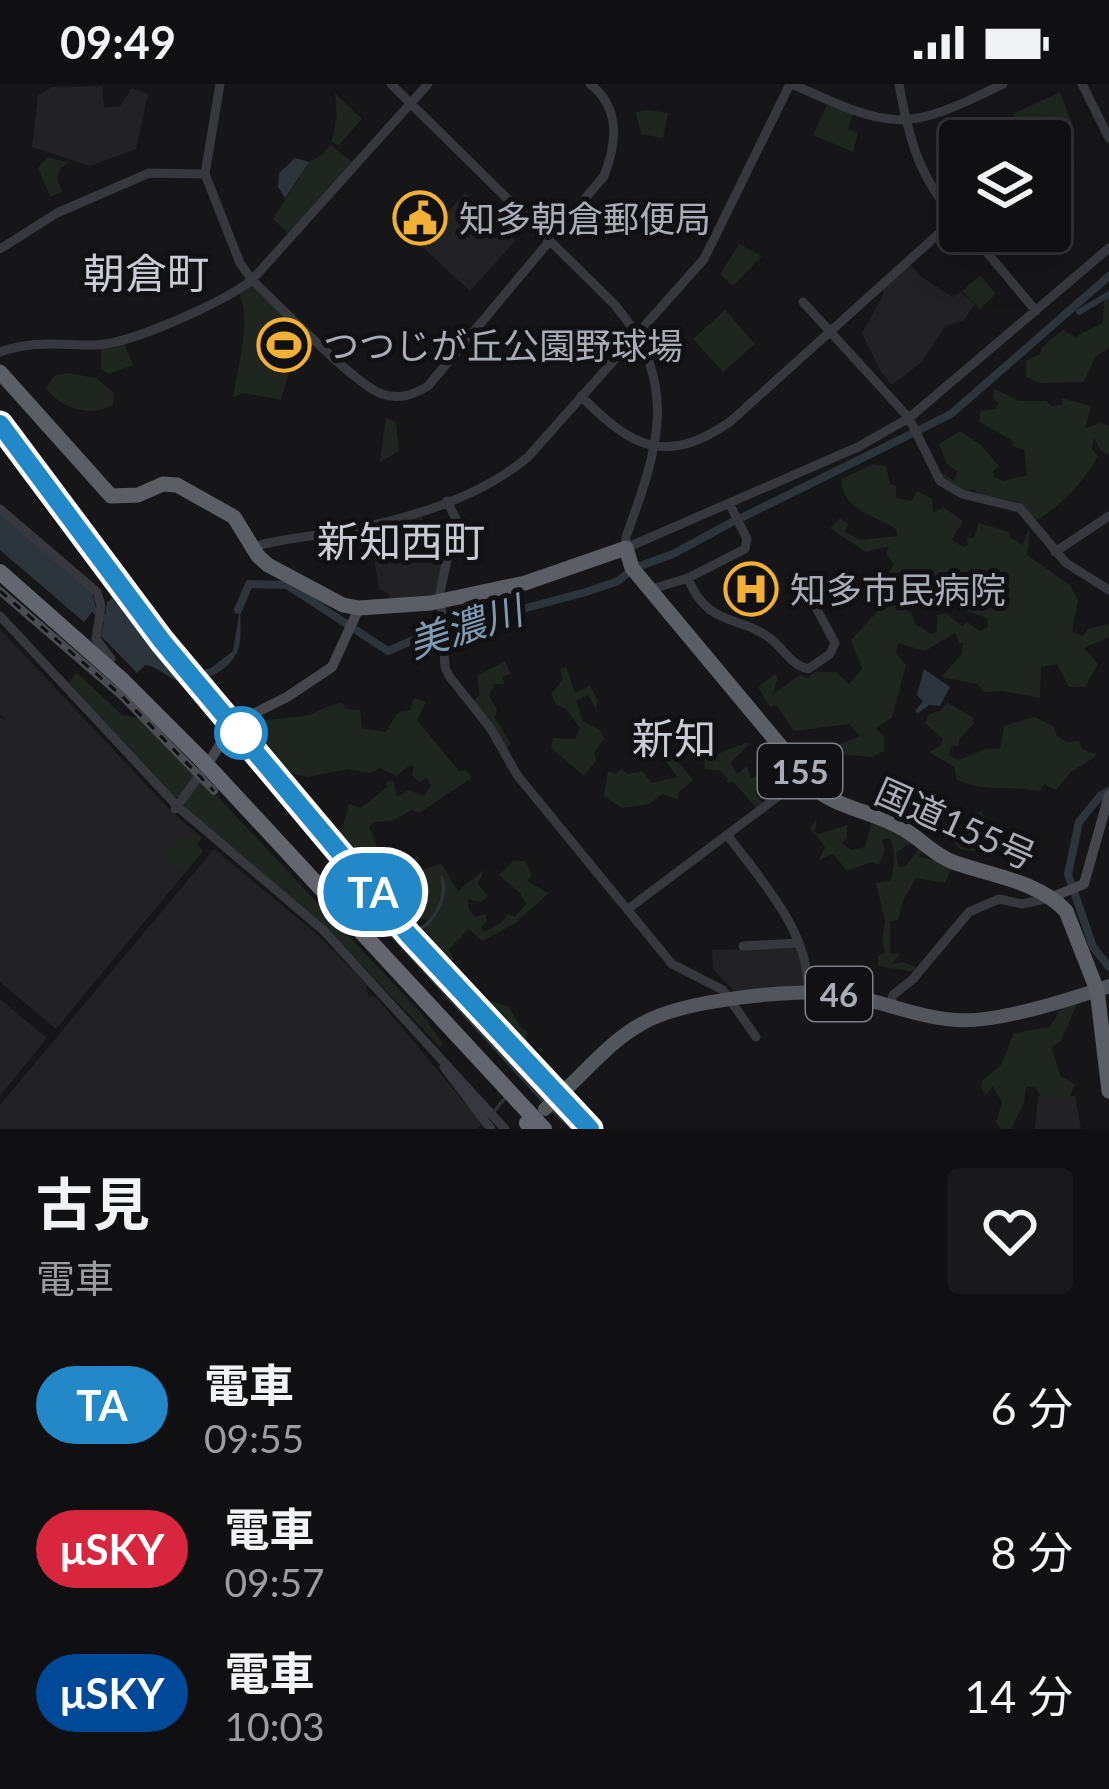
<!DOCTYPE html>
<html lang="ja">
<head>
<meta charset="utf-8">
<style>
  body { margin:0; font-family:Lato,"Noto Sans JP",sans-serif; background:#19191b; color:#f1f3f6; height:100vh; display:flex; flex-direction:column; font-size:45px; white-space:nowrap }
  * { box-sizing:border-box; margin:0 }
  p { font-size:39px; color:#9c9d9f }
  .icon { flex:none; width:66px; height:66px; fill:none; stroke:currentColor; stroke-width:2; stroke-linecap:round; stroke-linejoin:round }
  .map { position:relative; height:1045px; overflow:hidden }
  .drawer { display:flex; flex-direction:column; background:#101012; flex:1 }
  .drawer>* { flex:none }
  .badge { padding:0 24px; border-radius:39px; font-size:42px; line-height:78px }
  .buttons { position:absolute; left:939px; top:36px; display:grid; gap:24px }
  .buttons a { display:grid; place-items:center; width:132px; height:132px; border-radius:12px; background:#101012; box-shadow:0 12px 48px #0002,0 0 0 3px #303032; font-size:60px }
  .map>.badge { position:absolute; translate:-50% -50%; box-shadow:0 0 0 6px #fff }
  .round { display:grid; place-items:center; flex:none; width:126px; height:126px; border-radius:12px; background:#19191b }
  .overview { display:flex; align-items:center; justify-content:space-between; height:204px; padding:0 36px }
  h1 { font-size:57px; font-weight:700; line-height:90px }
  ul { padding:0; list-style:none }
  li { display:flex; align-items:center; gap:36px; height:144px; padding:0 36px }
  li div { flex:1 }
  li b { display:block; font-size:45px }
  li em { font-style:normal }
  li .badge { min-width:132px; font-weight:700; text-align:center }
  .status { display:flex; justify-content:space-between; align-items:center; height:84px; padding:0 60px; background:#101012; direction:ltr }
  .status svg { height:33px; fill:currentColor }
  .map>svg:first-child { display:block }
  .built { fill:#222225 }
  .green { fill:#1e261f }
  .water { fill:#2c353c }
  .lines { fill:none; stroke-linecap:round; stroke-linejoin:round }
  .stream { stroke:#2c353c; stroke-width:3 }
  .canal { stroke:#2c353c; stroke-width:6 }
  .river { stroke:#2c353c; stroke-width:8 }
  .tertiary { stroke:#37383d; stroke-width:9 }
  .secondary { stroke:#45474d; stroke-width:10 }
  .primary { stroke:#53555c; stroke-width:14 }
  .trunk { stroke:#5b5e65; stroke-width:15 }
  .motorway { stroke:#63666e; stroke-width:16 }
  .rail-casing { stroke:#4a4c52; stroke-width:8 }
  .rail { stroke:#111113; stroke-width:3; stroke-dasharray:9; stroke-linecap:butt }
  .primary-bridge { stroke:#53555c; stroke-width:14 }
  .motorway-bridge { stroke:#63666e; stroke-width:16 }
  .line-casing { stroke:#fff; stroke-width:27 }
  .line { stroke:#2388c8; stroke-width:18 }
  .stop-dot { fill:#fff; stroke:#2388c8; stroke-width:6 }
  .labels { text-anchor:middle; dominant-baseline:central; stroke-width:10; stroke-linejoin:round; paint-order:stroke }
  .shield { fill:#111113; stroke:#7b7e86; stroke-width:3 }
  .shield-label { font-size:33px; font-weight:bold; fill:#a8adb8 }
  .poi-label { font-size:36px; fill:#a8adb8; stroke:#111113; text-anchor:start }
  .street-label { font-size:36px; fill:#a8adb8; stroke:#111113 }
  .water-label { font-size:39px; font-style:italic; fill:#7f9bb3; stroke:#111113 }
  .quarter-label { font-size:42px; fill:#c9ccd4; stroke:#111113 }
</style>
</head>
<body>
<div class="status"><b>09:49</b><svg viewBox="0 0 49 12"><path d="M0 12V9h3v3zM5 12V6h3v6zM10 12V3h3v9zM15 12V0h3v12zM26 1h20v11H26zM47 4h2v5h-2z"/></svg></div>
<div class="map">
<svg width="1109" height="1045" viewBox="0 0 1109 1045">
  <rect width="100%" height="100%" fill="#161618"/>
  <path class="built" d="M102 2 104 24 120 22 132 4 148 10 136 65 90 82 32 63 38 11 52 3Z
    M465 109 516 156 470 207 419 160Z
    M910 180 920 192 953 213 961 208 975 220 964 236 945 242 922 278 892 301 881 288 862 249 884 210 880 204Z
    M421 430 426 448 452 439 436 512 390 515 388 509 379 505 370 447Z
    M0 545 171 727 199 751 179 754 165 773 184 790 56 945 0 898V634L6 636 0 630Z
    M214 765 318 851 366 900 368 911 377 914 482 1039 477 1045H0V1021Z
    M797 864 807 899 802 903 737 910 713 885 712 866Z
    M0 915 47 954 0 1012Z
    M1038 1012H1075L1081 1045H1035Z"/>
  <path class="green" d="M1060 8 1073 42 1049 57H1025L1013 30Z
    M335 9 362 35 338 62 332 57 337 32Z
    M829 17 854 28 848 45 858 49 853 68 813 51Z
    M648 26 668 29 663 54 641 50 636 28Z
    M330 60 353 79 288 149 273 135 309 78 323 70Z
    M48 73 69 79 60 84 57 93 62 108 50 113 38 84Z
    M739 160 762 172 733 202 720 190Z
    M980 191 996 210 980 225 962 207Z
    M250 201 314 258 289 289 281 316 245 309 233 313C237 288 252 232 239 210Z
    M1109 212V264L1095 273 1084 298 1040 299 1026 293V277L1040 270 1042 263 1063 246 1075 253 1103 239 1104 217Z
    M725 226 755 260 723 288 693 255Z
    M123 256 133 281 109 290 101 285V260Z
    M67 289 96 294 114 309 113 321C91 334 60 324 46 304L54 292Z
    M994 305 1020 317H1046L1051 322 1062 321 1061 314 1091 322 1085 344 1101 339 1109 342V371L1101 367 1094 353 1092 365 1098 372C1082 399 1065 419 1037 436L1017 418 978 410 974 405 963 407 943 395 938 386 954 397 957 387 947 380 939 360 960 347 981 361 999 382 993 387 994 393 1004 397 1027 391 1024 365 1014 363 1012 356 979 338 981 327 996 325 999 319 993 314Z
    M386 333 396 339 399 367 380 378Z
    M874 380 886 382 890 400 896 402V414L912 417 917 407 932 415 933 429 943 423 963 437 952 456 963 463 968 461 967 454H974L979 439 1009 448 1011 454 1023 461 1030 442 1027 471 1070 501 1078 517 1072 547 1083 552 1088 545 1109 540V553L1084 564 1098 580 1085 603H1069L1057 580 1041 583 1040 614 1003 607 984 608 977 600 941 593 962 570 963 559H959L955 549 925 567 898 559 896 569 906 581 892 633 876 644 884 653V667L872 673 842 670 843 687 832 694 827 710 815 697 828 685 820 669 860 652 849 640 794 647 776 621 770 623 758 603 775 590 778 594 773 610 800 591 808 594 814 588H836L849 600 862 585 851 556 878 527 871 512 873 506 866 500 848 497 854 486 877 507 912 530 915 540 931 550 937 547V531L946 529 962 542 967 538 980 547 988 543 987 534 957 524 960 516H983L984 498H943L929 510 888 490 894 480 886 470 889 462 866 468 830 444 840 434 848 440 845 448 861 456 897 452V446C873 429 844 429 841 395Z
    M505 577 511 590 503 592 504 600H494L489 612 497 625 495 634 511 660 506 665 473 617 480 611 477 592Z
    M566 583 575 609 590 601 598 617 596 625 588 611 576 617 583 637 600 646 604 655 594 668 596 677 584 692 551 664 553 654 575 655 580 644 566 625 556 621 551 610 563 595 560 585Z
    M77 589 122 631 155 638 199 686 179 713H174L68 599Z
    M414 614 426 618 417 636 459 687 466 686 472 694 419 729 412 726 392 737 374 738 369 743C378 760 379 778 400 782L421 770 397 795 406 803 418 798 423 786 441 779 458 807 484 786 478 800 488 812 481 818 468 815 469 826 476 833 485 830 487 837 481 843 484 848 501 839 508 830 515 833 526 820 520 809 499 791 513 777H525L532 790 527 797 549 809 514 840 482 857 469 845 449 865 454 875 439 877C425 862 420 855 428 836L405 832 400 822 376 807V799H369L348 773 352 764 340 752 349 720 361 724 387 703V698L393 697 397 713 408 706 424 712 431 702 427 694 419 698 412 691 414 684 410 681 396 692 380 684 370 689 348 685 307 693 287 688 262 655 253 649 255 639C273 633 300 635 314 629 325 624 329 621 342 619L347 625 360 626 362 644 386 648 397 629 410 626Z
    M947 618 972 633 974 639 959 656V662L951 663 949 671 958 676 986 665H1000L1004 642 1034 633 1053 642 1057 652 1067 658 1079 657 1082 665 1096 670 1095 673 1071 688 1056 706 1044 700 1040 707C1011 701 986 709 957 696L954 683 929 668 940 662 943 655 925 639 929 630 941 626Z
    M745 659 750 660 730 679 737 690 747 682 751 694 787 677 795 686 790 694 786 687 763 700 756 710 763 721 757 725 733 697 726 699 728 695 721 687 704 685 705 675Z
    M669 667 693 696 677 710 679 716 662 710 649 720 622 724 604 712 608 687 616 690 621 685 628 690 642 687 652 699 677 693 662 672Z
    M202 696 421 929 443 960 440 963 323 841 186 727 184 718Z
    M981 726C991 740 982 753 979 768L960 765 943 748 947 740 961 750 965 745 971 748 977 741 971 735Z
    M817 734 815 748 819 750 847 741V753L842 759 851 766 865 763 872 736 914 756 896 769 899 783 906 782 921 761 926 769 921 768 919 773 953 780 945 799 916 794 904 815 898 836 890 837V869L900 870 892 880 903 878 916 883V888L878 882V872L885 868 882 858 885 837 876 799 890 797C895 785 896 764 889 754L882 756 885 766 879 781 872 778 847 787 833 770 819 776 825 763 810 744Z
    M199 751 202 754 197 761 203 767 184 790 164 772 179 754Z
    M485 915 509 923 521 944 527 947V968L501 967 480 949V924Z
    M1079 915 1061 957 1052 963 1060 992 1075 1000 1069 1014 1041 1013 1036 1004 1026 1002 1024 1019 1011 1045H1001L996 1038 1002 1018 993 1002 986 1011 981 1004 982 997 1001 981 1014 949 1050 943 1061 924Z"/>
  <path class="water" d="M295 74 309 78 285 114 278 103 279 89Z
    M0 426 91 505 96 524 105 531 107 518 112 514 163 578 177 575 185 590 211 584 233 567 241 519C239 534 243 555 237 568 229 587 199 602 179 597 165 593 160 583 145 581L137 589 101 552 104 538 92 528 84 538 0 466Z
    M924 585 950 603 940 622 929 621 918 629 915 627 923 617 917 611Z"/>
  <g class="lines">
    <path class="stream" d="M338 793 543 1017
      M410 851C432 841 448 818 442 794
      M402 856 407 853
      M550 1024 572 1045
      M492 1030 505 1014"/>
    <path class="canal" d="M1079 228 1109 210"/>
    <path class="river" d="M921 345 951 330 1109 192
      M741 434 913 349
      M637 483 673 470 734 437
      M238 526 249 500 287 501 388 567 425 551 586 508 618 497 628 489
      M1109 707 1101 711 1079 738 1068 790 1093 863 1109 883"/>
    <path class="tertiary" d="M220 0 205 90 240 179 252 196 428 0
      M391 0 615 221C682 301 657 367 626 453V464
      M792 0C892 45 903 50 1003 0
      M899 0C908 52 920 97 957 135
      M1082 0 1109 54
      M969 147 1036 227
      M0 165 57 129 149 89 205 90
      M803 218 909 334 1109 164
      M0 268C32 256 61 261 94 261 130 261 223 218 252 196 278 220 354 300 382 310 399 316 413 311 428 302L604 92C617 59 621 24 590 0
      M581 312C631 363 666 383 731 337L956 134
      M447 417 456 435 440 508 445 583 449 592 491 645 517 691 672 880 723 906 756 953
      M0 425 97 508 101 522 96 555 111 575
      M253 463C289 452 328 452 364 443 421 431 484 410 528 373L704 175 790 0
      M626 464 858 363 909 334 940 397 962 410 1020 424 1066 479 1109 506
      M1055 468 1109 432
      M688 494C707 544 741 531 771 555 785 566 790 580 808 585L830 570 835 559 805 503
      M649 506 688 494 745 465 747 455 730 421
      M0 532 177 722 323 846 505 1045
      M175 725 207 681
      M728 752C762 797 810 849 808 908
      M628 825 804 693
      M743 862 799 859
      M890 922 893 911 913 895 969 828 999 815 1022 820 1050 814
      M444 983 491 1045"/>
    <path class="secondary" d="M211 675 233 640 287 613 332 583 359 524
      M1050 814 1084 800 1109 711"/>
    <path class="primary" d="M567 1004C591 982 613 955 643 939 683 916 795 904 841 910 880 916 918 934 957 936 996 939 1071 915 1109 902"/>
    <path class="trunk" d="M0 288 111 412 138 411 163 400 177 401 234 433 258 472 268 481 343 521 359 524 431 519 525 499 626 464 632 484 818 707C845 726 878 729 905 746 922 756 934 771 953 778 991 792 1036 796 1066 827L1097 906 1109 1007"/>
    <path class="motorway" d="M0 488 121 595 201 675
      M215 690 544 1045"/>
    <g class="rail-casing">
      <path id="rail" d="M0 340 162 557 408 850 590 1045
        M0 507 122 612 214 707"/>
    </g>
    <use href="#rail" class="rail"/>
    <path class="primary-bridge" d="M545 1025 567 1004"/>
    <path class="motorway-bridge" d="M201 675 215 690
      M527 1039 534 1036"/>
  </g>
  <g class="lines">
    <g class="line-casing">
      <path id="line" d="M0 340 162 557 408 850 590 1045"/>
    </g>
    <use href="#line" class="line"/>
  </g>
  <defs>
    <g id="civic-ring" transform="scale(2.7)"><circle r="9.5" fill="#111113" stroke="#f2b134" stroke-width="1.5"/><path d="M-.6-6.5H3V-4.5H.6V-3L4-1V1h2V6H-6V1h2V-1L-.6-3ZM-1.2 2.5V6h2.4V2.5Z" fill="#f2b134"/></g>
    <g id="stadium-ring" transform="scale(2.7)"><circle r="9.5" fill="#111113" stroke="#f2b134" stroke-width="1.5"/><path d="M0-5a6.5 5 0 1 0 0 10a6.5 5 0 1 0 0-10ZM-3.5-1.8h7v3.6h-7Z" fill="#f2b134"/></g>
    <g id="hospital-ring" transform="scale(2.7)"><circle r="9.5" fill="#111113" stroke="#f2b134" stroke-width="1.5"/><path d="M-5-5h3v3.5h4V-5h3V5h-3V1.5h-4V5h-3Z" fill="#f2b134"/></g>
  </defs>
  <g fill-rule="evenodd">
    <use href="#civic-ring" x="420" y="134"/>
    <use href="#stadium-ring" x="284" y="261"/>
    <use href="#hospital-ring" x="751" y="505"/>
  </g>
  <circle class="stop-dot" cx="241" cy="649" r="24"/>
  <g class="labels">
    <g class="shield">
      <rect x="758" y="660" width="84" height="54" rx="9"/>
      <rect x="806" y="883" width="66" height="54" rx="9"/>
    </g>
    <g class="shield-label">
      <text x="800" y="687">155</text>
      <text x="839" y="910">46</text>
    </g>
    <g class="poi-label">
      <text x="459" y="134">知多朝倉郵便局</text>
      <text x="323" y="261">つつじが丘公園野球場</text>
      <text x="790" y="505">知多市民病院</text>
    </g>
    <g class="street-label">
      <text transform="translate(956 739) rotate(24)">国道155号</text>
    </g>
    <g class="water-label">
      <text transform="translate(465 542) rotate(-18)">美濃川</text>
    </g>
    <g class="quarter-label">
      <text x="146" y="189">朝倉町</text>
      <text x="401" y="457">新知西町</text>
      <text x="674" y="654">新知</text>
    </g>
  </g>
</svg>
<div class="buttons">
<a><svg class="icon" aria-label="layers" viewBox="0 0 24 24"><path d="M12 4l9 5-9 5-9-5zM3 14l9 5 9-5"/></svg></a>
</div>
<b class="badge" style="left:373px;top:808px;background:#2388c8;color:#fff">TA</b>
</div>
<section class="drawer">
<div class="overview"><div><h1>古見</h1><p>電車</p></div><a class="round"><svg class="icon" aria-label="heart" viewBox="0 0 24 24"><path d="M12 20l-8-8c-3-5 5-10 8-4 3-6 11-1 8 4z"/></svg></a></div>
<ul>
<li><span class="badge" style="background:#2388c8;color:#fff">TA</span><div><b>電車</b><p>09:55</p></div><em>6 分</em></li>
<li><span class="badge" style="background:#d7263d;color:#fff">μSKY</span><div><b>電車</b><p>09:57</p></div><em>8 分</em></li>
<li><span class="badge" style="background:#004898;color:#fff">μSKY</span><div><b>電車</b><p>10:03</p></div><em>14 分</em></li>
</ul>
</section>
</body>
</html>
